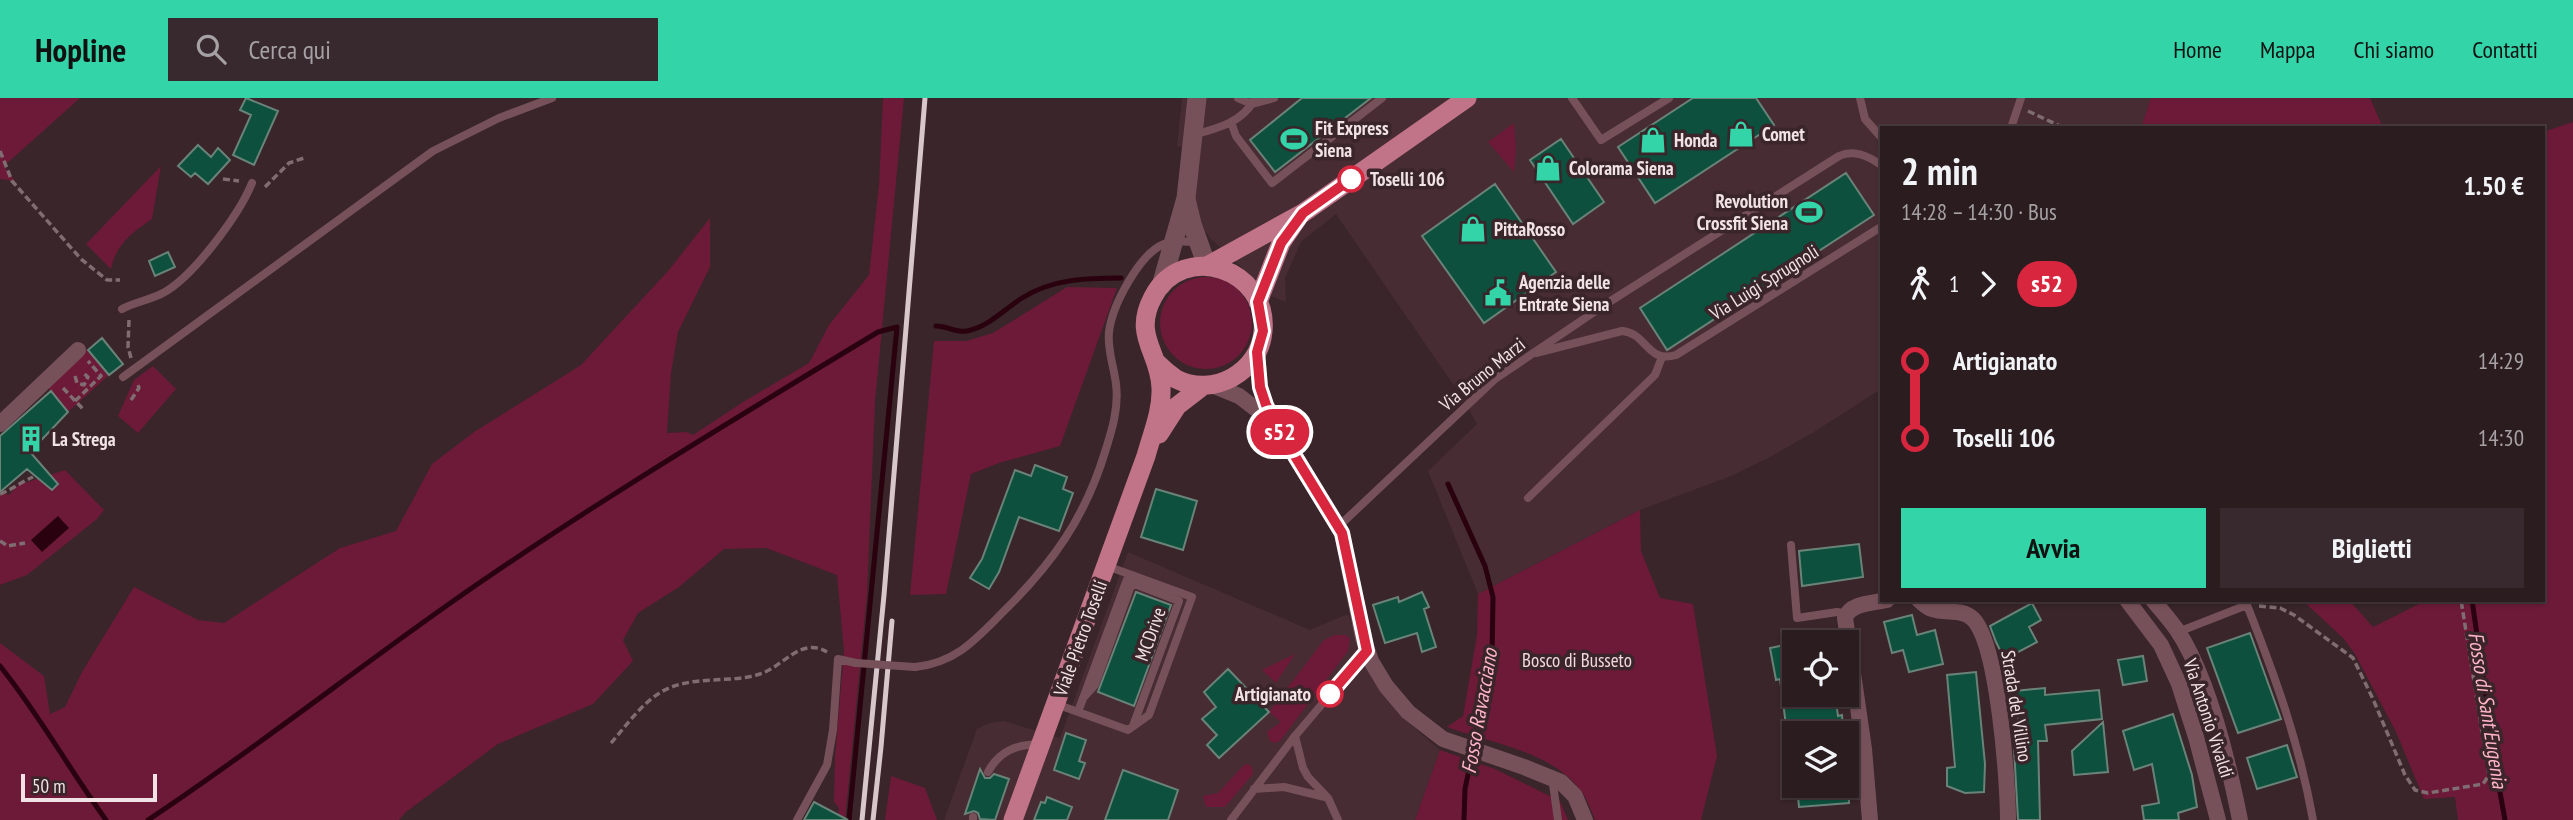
<!DOCTYPE html>
<html lang="it">
<head>
<meta charset="utf-8">
<style>
  body { margin:0; font-family:"PT Sans Narrow",sans-serif; background:#37292d; color:#f1f3f6; height:100vh; display:flex; flex-direction:column; font-size:26px; white-space:nowrap }
  * { box-sizing:border-box; margin:0 }
  p { font-size:23px; color:#a6a1a5 }
  .icon { flex:none; width:38px; height:38px; fill:none; stroke:currentColor; stroke-width:2; stroke-linecap:round; stroke-linejoin:round }
  .map { position:relative; flex:1; overflow:hidden }
  .side { position:absolute; left:1880px; top:28px; width:665px; height:476px; display:flex; flex-direction:column; background:#2b1c20; border-radius:0px; box-shadow:0 2px 5px #0004,0 0 0 2px #473a3e }
  .side>* { flex:none }
  .badge { padding:0 14px; border-radius:23px; font-size:24px; line-height:46px }
  .fabs { position:absolute; left:1782px; top:532px; display:grid; gap:14px }
  .fabs a { display:grid; place-items:center; width:77px; height:77px; border-radius:0px; background:#2b1c20; box-shadow:0 2px 5px #0004,0 0 0 2px #473a3e; font-size:35px }
  .scale { position:absolute; left:21px; bottom:18px; width:136px; box-sizing:border-box; padding-left:7px; border:4px solid #f1e2e5; border-top:0; font-size:19px; line-height:24px; white-space:nowrap; color:#f1e2e5; -webkit-text-stroke:5px #39252a; paint-order:stroke }
  .map>.badge { position:absolute; translate:-50% -50%; box-shadow:0 0 0 4px #fff }
  .legs { display:flex; align-items:center; gap:10px; height:77px; padding:0 21px; font-size:23px }
  .legs p { margin-inline-start:auto }
  .overview { display:flex; align-items:center; justify-content:space-between; height:119px; padding:0 21px }
  h1 { font-size:38px; font-weight:700; line-height:52px }
  .action { display:flex; gap:14px; margin-top:auto; padding:14px 21px }
  .action a { flex:1; height:80px; border-radius:0px; background:#33d4a8; color:#111; font-size:28px; font-weight:700; line-height:80px; text-align:center }
  .action a+a { background:#37292d; color:#f1f3f6 }
  ul { padding:0 21px; list-style:none }
  li { display:flex; align-items:center; gap:24px; height:77px; font-size:26px }
  li i { display:grid; place-items:center; width:10px; height:100%; margin:0 9px; background:currentColor }
  li i::after { content:''; width:18px; height:18px; margin:-9px; border:5px solid; border-radius:50%; background:#2b1c20 }
  li p { margin-inline-start:auto }
  li:first-child i { background:linear-gradient(#0000 50%,currentColor 0) }
  li:last-child i { background:linear-gradient(currentColor 50%,#0000 0) }
  header { display:flex; align-items:center; gap:42px; box-sizing:border-box; height:98px; padding:0 35px; background:#33d4a8; color:#111 }
  header strong { font-size:33px }
  nav { display:flex; gap:38px; margin-inline-start:auto; font-size:24px }
  .search { width:490px; height:63px; background:#37292d; display:flex; align-items:center; gap:18px; box-sizing:border-box; padding:0 24px; border-radius:0px; color:#a6a1a5; font-size:26px }
  .map>svg:first-child { display:block }
  .built { fill:#472c33 }
  .green { fill:#6c1a38 }
  .water { fill:#29010f }
  .lines { fill:none; stroke-linecap:round; stroke-linejoin:round }
  .stream { stroke:#29010f; stroke-width:5 }
  .building { fill:#0d503e; stroke:#6a8379; stroke-width:2 }
  .path { stroke:#7f6d71; stroke-width:3.5; stroke-dasharray:7 3.5; stroke-linecap:butt }
  .service { stroke:#77515a; stroke-width:8 }
  .minor { stroke:#77515a; stroke-width:16 }
  .tertiary { stroke:#77515a; stroke-width:19 }
  .primary { stroke:#c17388; stroke-width:19 }
  .rail { stroke:#d7c7ca; stroke-width:5 }
  .service-bridge { stroke:#77515a; stroke-width:8 }
  .line-1-casing { stroke:#fff; stroke-width:16 }
  .line-1 { stroke:#d7263d; stroke-width:10 }
  .stop-1-dot { fill:#fff; stroke:#d7263d; stroke-width:3.5 }
  .labels { text-anchor:middle; dominant-baseline:central; stroke-width:7; stroke-linejoin:round; paint-order:stroke }
  .poi-label { font-size:19px; font-weight:bold; fill:#f1e2e5; stroke:#39252a; text-anchor:start }
  .stop-label { font-size:19px; font-weight:bold; fill:#f1e2e5; stroke:#39252a; text-anchor:start }
  .street-label { font-size:19px; fill:#f1e2e5; stroke:#39252a }
  .park-label { font-size:19px; fill:#f3d9df; stroke:#39252a }
  .water-label { font-size:21px; font-style:italic; fill:#ffb5c7; stroke:#39252a }
</style>
</head>
<body>
<header>
<strong>Hopline</strong>
<div class="search"><svg class="icon" aria-label="search" viewBox="0 0 24 24"><circle cx="10" cy="10" r="6"/><path d="M15 15l6 6"/></svg>Cerca qui</div>
<nav><a>Home</a><a>Mappa</a><a>Chi siamo</a><a>Contatti</a></nav>
</header>
<div class="map">
<svg width="2573" height="722" viewBox="0 0 2573 722">
  <rect width="100%" height="100%" fill="#39252a"/>
  <path class="built" d="M1182 0H2151L2141 30H1881V291L1814 334 1770 359 1731 378 1640 412 1478 496 1428 373 1477 326 1461 298 1336 116 1301 144 1285 180 1286 204 1273 199 1211 141 1202 129 1193 106 1197 51 1177 48Z
    M1128 454 1310 532 1348 516 1367 571 1403 620 1440 652 1415 722H944L977 631 989 625 1004 623 1060 640Z"/>
  <path class="green" d="M0 0H80L4 68 15 83 0 81Z
    M883 0H904L875 304 867 497 845 722H838L839 710 834 704 835 659 844 553 837 477 766 450 724 451 679 489 638 515 623 542 633 563 593 606 498 646 406 714 399 722H0V545L44 578 50 616 65 609 82 574 134 489 198 522 224 525 340 450 396 433 432 366 474 334 581 267 668 173 710 120V169L678 234 671 275 667 335 687 334 693 337 743 304 809 265 829 227 869 177 879 87Z
    M2151 0H2370L2383 30H2141Z
    M2573 24V722H2458L2455 699 2424 701 2396 634 2355 556 2343 540 2302 502H2349L2373 529 2427 502H2543V34Z
    M1514 25 1516 52 1514 74 1488 44Z
    M161 68 152 121C132 135 116 146 111 171L86 146Z
    M1160 225a46 46 0 1 1 92 0a46 46 0 1 1-92 0Z
    M1067 189 1117 190 1060 348 999 365 971 376 946 496 910 497 934 243H966L993 235Z
    M86 251 109 277 68 314 47 289Z
    M153 268 176 291 138 335 118 318 134 282Z
    M65 372 104 412 97 421 27 477 0 487V399L3 395 9 397 18 387Z
    M1640 412 1641 453 1660 500 1693 506 1717 658 1701 722H1595C1592 714 1588 704 1584 697 1555 653 1492 646 1447 629L1463 618 1477 537 1478 496Z
    M1335 537H1346L1350 541 1348 553 1280 643 1274 645 1270 643 1267 634 1281 624 1269 614 1324 542Z
    M1295 556 1276 585 1262 572Z
    M1440 652 1495 671 1560 703 1568 722H1415Z
    M1248 666 1252 669 1253 676 1225 709H1206L1203 698 1218 695 1244 667Z
    M891 678 925 690 937 722H885Z"/>
  <path class="water" d="M58 418 69 430 42 454 31 442Z"/>
  <g class="lines">
    <path class="stream" d="M936 228C947 228 957 235 967 233 990 228 1003 212 1022 200 1052 181 1086 180 1121 180
      M1448 386 1485 468 1493 499 1492 560 1465 691 1464 722
      M2472 502 2487 607 2488 628 2505 722
      M0 568C39 616 69 671 106 722
      M148 722C251 654 348 577 449 506 587 409 733 322 878 234L897 229 849 722"/>
  </g>
  <path class="building" d="M246 0 278 13 254 67 233 57 251 17 240 12Z
    M1302 0H1371L1275 74 1250 42Z
    M1693 0H1756L1774 27 1655 105 1618 49Z
    M1561 41 1604 104 1573 126 1530 62Z
    M198 47 211 59 218 50 230 62 208 86 195 75 191 79 178 68Z
    M1846 75 1874 117 1667 252 1640 210Z
    M1495 86 1556 174 1484 225 1422 138Z
    M168 154 175 169 155 178 149 163Z
    M102 240 123 266 109 277 88 252Z
    M51 293 68 314 30 354 58 386 52 392 27 371 0 394V338Z
    M1035 367 1067 379 1063 391 1073 395 1059 433 1019 419 999 474 989 491 970 480 982 461 1015 372 1031 378Z
    M1156 391 1197 403 1183 452 1141 439Z
    M1859 446 1863 479 1802 488 1799 453Z
    M1136 494 1171 507 1134 608 1098 594Z
    M1422 494 1429 509 1424 511 1436 549 1422 554 1417 535 1385 545 1373 507 1398 499 1399 504Z
    M2032 505 2041 522 2029 529 2037 544 2007 560 2006 556H2002L1996 544 1990 528Z
    M1912 517 1917 537 1935 532 1943 566 1909 574 1903 552 1892 555 1884 524Z
    M2250 535 2281 621 2238 635 2207 550Z
    M1794 545V603L1835 597 1838 618 1842 617 1843 631 1814 635H1787L1780 581 1776 582 1770 550Z
    M2143 558 2147 583 2123 587 2118 562Z
    M1228 571 1269 614 1219 660 1207 647 1217 637 1202 621 1216 609 1204 594Z
    M1976 574 1985 666 1984 694 1965 695 1947 688V670L1955 669 1947 577Z
    M2045 590V597L2099 592 2102 621 2045 627 2047 643H2038L2040 722H2018L2014 650 2021 649 2015 593Z
    M2173 616 2192 677 2197 709 2178 715 2179 722H2144L2142 708 2159 705 2152 666 2134 672 2123 633Z
    M2103 624 2108 674 2074 677 2072 653Z
    M1066 635 1086 642 1079 663 1085 665 1079 681 1054 672Z
    M2287 647 2297 679 2257 691 2247 660Z
    M980 671 985 680H990L994 676 1009 681 995 722 980 721 978 715 974 713 965 716Z
    M1123 672 1178 692 1168 722H1105Z
    M1797 688H1848L1849 705 1799 709Z
    M1047 699 1072 709 1067 722H1034L1041 704 1045 705Z
    M814 704 848 722H804Z"/>
  <g class="lines">
    <path class="path" d="M2028 13 2064 30
      M0 53 12 83 81 161 107 182H120
      M223 81 239 83
      M265 89 289 65 304 60
      M129 222 128 249 131 260
      M75 278 77 285 84 287 88 279 82 274
      M63 290 83 311
      M131 302 139 290 137 284
      M75 303 101 278 88 263
      M0 396C11 392 21 384 33 379
      M0 443 8 448 25 445
      M2259 508 2280 510 2294 517 2353 560 2373 601 2405 677 2415 692 2428 695 2483 686 2489 677 2461 502
      M611 645C628 626 645 600 669 590 697 578 732 585 760 576 783 569 801 538 827 554"/>
    <path class="service" d="M1238 0 1252 6 1274 0
      M1572 0 1601 42 1669 0
      M1860 0 1865 21 1881 39
      M1231 24 1236 38 1272 85 1382 0
      M2011 30 2021 0
      M1193 37C1216 31 1244 24 1255 0
      M122 211C135 204 150 202 163 195 193 179 239 117 252 85
      M1536 255 1622 233C1647 235 1647 266 1676 257L1881 129
      M123 279 433 53 499 20 552 0
      M1528 400 1655 277 1662 259
      M1339 428 1495 281 1606 206 1839 58C1854 51 1868 58 1881 67
      M1791 447 1797 520 1837 514 1846 516
      M2178 534 2247 507C2276 581 2299 644 2313 722
      M915 569C956 565 976 541 1003 514 1052 466 1085 420 1105 354 1112 332 1119 310 1116 286 1114 269 1107 251 1109 234 1112 208 1139 156 1164 146 1174 142 1186 144 1196 144
      M1083 600 1095 587 1132 485 1179 503 1133 628
      M1056 606 1128 632 1149 617 1192 499 1107 468
      M1078 614 1129 476
      M1295 638 1303 670 1308 679 1328 700 1338 722
      M988 674C999 653 1016 647 1038 646
      M1552 679 1558 722
      M1254 691 1284 689 1325 699
      M797 722 827 667 833 632 838 561 856 565
      M973 722V719
      M1231 722 1295 638 1367 553"/>
    <path class="minor" d="M1257 255 1260 290 1266 307 1276 327 1342 435 1363 540 1371 563 1386 588 1408 614 1443 641 1524 669 1561 684 1575 698 1585 722
      M1212 287 1239 298 1269 321
      M0 326 78 252
      M1919 502C1923 505 1927 510 1932 511 1945 516 1962 510 1973 521 1998 546 2008 684 2008 722
      M2127 502 2161 547 2179 586 2196 639 2218 722
      M2153 502C2161 512 2170 522 2177 532 2208 578 2229 667 2240 722
      M1870 722 1864 651 1845 520C1850 505 1873 505 1887 502"/>
    <path class="tertiary" d="M1186 101 1192 126 1207 168
      M1161 188 1186 100 1197 0"/>
    <path class="primary" d="M1207 168 1303 115 1467 0
      M1258 204 1281 145 1298 120
      M1159 336 1177 308 1203 288
      M1013 722 1146 358C1152 336 1162 313 1161 290 1160 254 1132 238 1153 199 1183 142 1269 171 1263 233 1260 274 1213 300 1176 281 1169 276 1162 270 1156 264"/>
    <path class="rail" d="M862 722 884 497 925 0
      M873 722 881 649 892 523"/>
    <path class="service-bridge" d="M856 565 915 569"/>
  </g>
  <g class="lines">
    <g class="line-1-casing">
      <path id="line-1" d="M1330 596 1367 553 1342 435 1276 327 1266 307 1260 289 1257 254 1263 233 1258 204 1281 145 1303 115 1351 81"/>
    </g>
    <use href="#line-1" class="line-1"/>
  </g>
  <defs>
    <g id="shop-bare" transform="scale(2.1)"><path d="M-5-2.5h2.3a2.7 3.5 0 0 1 5.4 0H5L5.5 6h-11ZM-1.5-2.5h3a1.5 2.3 0 0 0-3 0Z" fill="#33d4a8" stroke="#39252a" stroke-width="2.5" paint-order="stroke"/></g>
    <g id="stadium-bare" transform="scale(2.1)"><path d="M0-5a6.5 5 0 1 0 0 10a6.5 5 0 1 0 0-10ZM-3.5-1.8h7v3.6h-7Z" fill="#33d4a8" stroke="#39252a" stroke-width="2.5" paint-order="stroke"/></g>
    <g id="civic-bare" transform="scale(2.1)"><path d="M-.6-6.5H3V-4.5H.6V-3L4-1V1h2V6H-6V1h2V-1L-.6-3ZM-1.2 2.5V6h2.4V2.5Z" fill="#33d4a8" stroke="#39252a" stroke-width="2.5" paint-order="stroke"/></g>
    <g id="building-bare" transform="scale(2.1)"><path d="M-4-6H4V6H1V3H-1V6H-4ZM-2.5-4.3h1.7v1.8h-1.7ZM.8-4.3h1.7v1.8H.8ZM-2.5-1h1.7V.8h-1.7ZM.8-1h1.7V.8H.8Z" fill="#33d4a8" stroke="#39252a" stroke-width="2.5" paint-order="stroke"/></g>
  </defs>
  <g fill-rule="evenodd">
    <use href="#shop-bare" x="1741" y="36"/>
    <use href="#stadium-bare" x="1294" y="41"/>
    <use href="#shop-bare" x="1653" y="42"/>
    <use href="#shop-bare" x="1548" y="70"/>
    <use href="#stadium-bare" x="1809" y="114"/>
    <use href="#shop-bare" x="1473" y="131"/>
    <use href="#civic-bare" x="1498" y="195"/>
    <use href="#building-bare" x="31" y="341"/>
  </g>
  <g class="stop-1-dot">
    <circle cx="1351" cy="81" r="12"/>
    <circle cx="1330" cy="596" r="12"/>
  </g>
  <g class="labels">
    <g class="poi-label">
      <text x="1315" y="30">Fit Express<tspan x="1315" dy="22">Siena</tspan></text>
      <text x="1762" y="36">Comet</text>
      <text x="1674" y="42">Honda</text>
      <text x="1569" y="70">Colorama Siena</text>
      <text x="1788" y="103" text-anchor="end">Revolution<tspan x="1788" dy="22">Crossfit Siena</tspan></text>
      <text x="1494" y="131">PittaRosso</text>
      <text x="1519" y="184">Agenzia delle<tspan x="1519" dy="22">Entrate Siena</tspan></text>
      <text x="52" y="341">La Strega</text>
    </g>
    <g class="stop-label">
      <text x="1370" y="81">Toselli 106</text>
      <text x="1311" y="596" text-anchor="end">Artigianato</text>
    </g>
    <g class="street-label">
      <text transform="translate(1764 184) rotate(-32)">Via Luigi Sprugnoli</text>
      <text transform="translate(1482 276) rotate(-39)">Via Bruno Marzi</text>
      <text transform="translate(1150 536) rotate(-70)">MCDrive</text>
      <text transform="translate(1080 540) rotate(-70)">Viale Pietro Toselli</text>
      <text transform="translate(2017 608) rotate(81)">Strada del Villino</text>
      <text transform="translate(2209 620) rotate(72)">Via Antonio Vivaldi</text>
    </g>
    <g class="park-label">
      <text x="1577" y="562">Bosco di Busseto</text>
    </g>
    <g class="water-label">
      <text transform="translate(2488 612) rotate(81)">Fosso di Sant'Eugenia</text>
      <text transform="translate(1479 613) rotate(-80)">Fosso Ravacciano</text>
    </g>
  </g>
</svg>
<div class="fabs">
<a><svg class="icon" aria-label="locate" viewBox="0 0 24 24"><circle cx="12" cy="12" r="6"/><path d="M12 2v4M12 18v4M2 12h4M18 12h4"/></svg></a>
<a><svg class="icon" aria-label="layers" viewBox="0 0 24 24"><path d="M12 4l9 5-9 5-9-5zM3 14l9 5 9-5"/></svg></a>
</div>
<div class="scale">50 m</div>
<b class="badge" style="left:1280px;top:334px;background:#d7263d;color:#fff">s52</b>
<section class="side">
<div class="overview"><div><h1>2 min</h1><p>14:28 – 14:30 · Bus</p></div><b>1.50 €</b></div>
<div class="legs"><svg class="icon" aria-label="walk" viewBox="0 0 24 24"><circle cx="13" cy="4" r="2"/><path d="M13 8l-2 6 4 7M11 14l-3 7M7 12l3-4h3l4 4"/></svg>1<svg class="icon" aria-label="forward" viewBox="0 0 24 24"><path d="M9 5l7 7-7 7"/></svg><b class="badge" style="background:#d7263d;color:#fff">s52</b></div>
<ul>
<li><i style="color:#d7263d"></i><b>Artigianato</b><p>14:29</p></li>
<li><i style="color:#d7263d"></i><b>Toselli 106</b><p>14:30</p></li>
</ul>
<div class="action"><a>Avvia</a><a>Biglietti</a></div>
</section>
</div>
</body>
</html>
